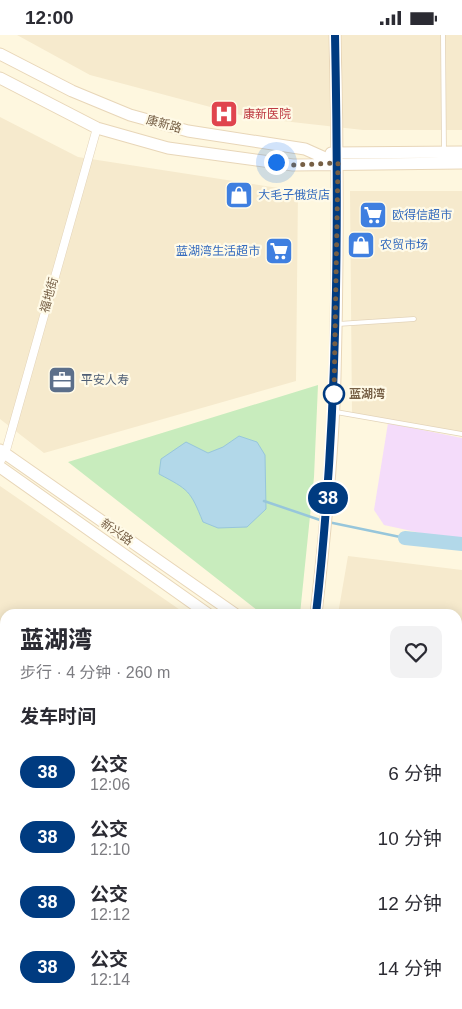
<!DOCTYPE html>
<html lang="zh">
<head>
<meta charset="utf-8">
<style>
  body { margin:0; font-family:Arial,"Noto Sans SC",sans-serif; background:#f2f2f3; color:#2b2b33; height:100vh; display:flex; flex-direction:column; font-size:19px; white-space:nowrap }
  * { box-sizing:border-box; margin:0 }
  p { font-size:16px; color:#7c7c81 }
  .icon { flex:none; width:28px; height:28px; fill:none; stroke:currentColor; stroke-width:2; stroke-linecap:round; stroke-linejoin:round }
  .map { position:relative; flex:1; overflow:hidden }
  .panel { position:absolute; left:0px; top:574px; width:462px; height:401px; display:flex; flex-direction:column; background:#fff; border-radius:15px 15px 0 0; box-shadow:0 2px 12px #0003 }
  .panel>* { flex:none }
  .badge { padding:0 10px; border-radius:16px; font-size:18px; line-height:32px }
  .you { position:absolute; width:25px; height:25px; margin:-12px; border:4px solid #fff; border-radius:50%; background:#1a73e8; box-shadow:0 0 0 8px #1a73e833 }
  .map>.badge { position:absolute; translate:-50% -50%; box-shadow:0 0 0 2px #fff }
  h2 { padding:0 20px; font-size:19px; line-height:45px }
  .round { display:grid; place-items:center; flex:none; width:52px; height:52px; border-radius:10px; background:#f2f2f3 }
  .head { display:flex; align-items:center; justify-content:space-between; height:85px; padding:0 20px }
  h1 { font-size:24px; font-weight:800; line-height:38px }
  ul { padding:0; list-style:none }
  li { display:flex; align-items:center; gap:15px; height:65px; padding:0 20px }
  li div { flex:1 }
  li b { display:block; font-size:19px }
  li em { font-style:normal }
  li .badge { min-width:55px; font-weight:700; text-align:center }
  .status { display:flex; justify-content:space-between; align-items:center; height:35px; padding:0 25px; background:#fff; direction:ltr }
  .status svg { height:14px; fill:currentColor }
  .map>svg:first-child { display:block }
  .residential { fill:#f6eacd }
  .commercial { fill:#ffe7d2 }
  .education { fill:#f4dcfa }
  .green { fill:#c8ecbd }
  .water { fill:#b2d8e9; stroke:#97c6db }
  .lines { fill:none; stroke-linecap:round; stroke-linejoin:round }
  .stream { stroke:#97c6db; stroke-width:2.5 }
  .river { stroke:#b2d8e9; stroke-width:14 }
  .lane-casing { stroke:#e3d4ba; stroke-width:5.5 }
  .street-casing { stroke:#e3d4ba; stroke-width:9 }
  .secondary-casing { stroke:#e8d6b8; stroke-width:13 }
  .lane { stroke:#fff; stroke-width:4 }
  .street { stroke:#fff; stroke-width:8 }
  .secondary { stroke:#fff; stroke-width:11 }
  .line-casing { stroke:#fff; stroke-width:11 }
  .line { stroke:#003b80; stroke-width:8 }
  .walk { stroke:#765f45; stroke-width:5; stroke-dasharray:0 9 }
  .stop-dot { fill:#fff; stroke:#003b80; stroke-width:2.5 }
  .labels { text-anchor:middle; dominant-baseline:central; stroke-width:4.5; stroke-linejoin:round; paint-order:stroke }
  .health-label { font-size:12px; fill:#be3a42; stroke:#fffae7; text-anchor:start }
  .street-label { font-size:12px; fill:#765f45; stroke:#fffae7 }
  .shop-label { font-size:12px; fill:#366cbe; stroke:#fffae7; text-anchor:start }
  .service-label { font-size:12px; fill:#4e5e75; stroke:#fffae7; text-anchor:start }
  .stop-label { font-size:12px; font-weight:bold; fill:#765f45; stroke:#fffae7; text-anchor:start }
</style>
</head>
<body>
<div class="status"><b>12:00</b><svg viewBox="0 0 49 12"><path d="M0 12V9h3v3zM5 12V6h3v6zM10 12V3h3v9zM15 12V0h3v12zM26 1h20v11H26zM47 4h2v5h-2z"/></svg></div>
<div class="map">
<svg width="462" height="974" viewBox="0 0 462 974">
  <rect width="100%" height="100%" fill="#fef7df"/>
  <path class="residential" d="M17 0H462V95H363L248 82 90 40Z
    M0 82 78 122 298 156 296 346 44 418 0 384Z
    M350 156H462V400L352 381Z
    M0 451 186 579H5V891L0 888Z
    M348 521 462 535V650L458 648V579H338Z
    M458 706 462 707V933L458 946Z
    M187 970H449L448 974H184Z"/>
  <path class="commercial" d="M0 891 5 895V970H81L85 974H0Z"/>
  <path class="education" d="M388 388 462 403V507L384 490 374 475Z"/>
  <path class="green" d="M318 350 314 442 300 579H262L68 427Z
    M85 970H159L155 974H89Z"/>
  <path class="water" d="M239 401 257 407 265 420 266 474 247 492 218 493 203 487C190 455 189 455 159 439L161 424 186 407 208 418 223 412Z"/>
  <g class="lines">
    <path class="stream" d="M264 466 323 486
      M328 487 405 503"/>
    <path class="river" d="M405 503 462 509"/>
    <g class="lane-casing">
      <path id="lane" d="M443 0 444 115
        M338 289 414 284
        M336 377 462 399"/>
    </g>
    <g class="street-casing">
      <path id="street" d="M0 427 5 419 97 93"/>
    </g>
    <g class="secondary-casing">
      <path id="secondary" d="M0 19 72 56 130 80 188 96 305 114 334 127
        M0 43 97 93 168 113 293 130 462 128
        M331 118 462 117
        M0 415 235 579
        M0 432 208 579
        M316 579C325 500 333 420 335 341 338 227 338 114 335 0
        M458 671 462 672
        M458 683 462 685
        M168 974 171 970"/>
    </g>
    <use href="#lane" class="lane"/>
    <use href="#street" class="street"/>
    <use href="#secondary" class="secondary"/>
  </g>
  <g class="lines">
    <g class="line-casing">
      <path id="line" d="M316 579C338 385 339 195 335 0"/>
    </g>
    <use href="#line" class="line"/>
    <path class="walk" d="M276 127 293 130 338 128 334 359"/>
  </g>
  <defs>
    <g id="hospital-square" transform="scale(1.4375)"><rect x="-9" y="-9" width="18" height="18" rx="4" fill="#e0444e" stroke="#fffae7"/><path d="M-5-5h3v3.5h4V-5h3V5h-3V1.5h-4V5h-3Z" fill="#fff"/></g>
    <g id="shop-square" transform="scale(1.4375)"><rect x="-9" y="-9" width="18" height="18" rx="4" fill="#3f7fe0" stroke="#fffae7"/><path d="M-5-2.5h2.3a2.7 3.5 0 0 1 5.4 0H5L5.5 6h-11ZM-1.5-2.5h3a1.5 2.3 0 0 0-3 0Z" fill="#fff"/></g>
    <g id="supermarket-square" transform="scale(1.4375)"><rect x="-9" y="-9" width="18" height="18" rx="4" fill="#3f7fe0" stroke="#fffae7"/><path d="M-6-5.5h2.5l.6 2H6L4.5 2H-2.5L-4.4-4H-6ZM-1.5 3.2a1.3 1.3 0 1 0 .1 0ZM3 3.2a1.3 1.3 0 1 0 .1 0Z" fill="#fff"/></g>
    <g id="office-square" transform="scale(1.4375)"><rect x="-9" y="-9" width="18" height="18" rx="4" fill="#5c6f8a" stroke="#fffae7"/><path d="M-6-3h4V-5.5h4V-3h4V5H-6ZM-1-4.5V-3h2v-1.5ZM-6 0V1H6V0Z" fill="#fff"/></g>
  </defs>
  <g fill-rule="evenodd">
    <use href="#hospital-square" x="224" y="79"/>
    <use href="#shop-square" x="239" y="160"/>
    <use href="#supermarket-square" x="373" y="180"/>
    <use href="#shop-square" x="361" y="210"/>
    <use href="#supermarket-square" x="279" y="216"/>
    <use href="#office-square" x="62" y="345"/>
  </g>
  <circle class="stop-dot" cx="334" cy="359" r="10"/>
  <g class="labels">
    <g class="health-label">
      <text x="243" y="79">康新医院</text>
    </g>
    <g class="street-label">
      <text transform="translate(164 89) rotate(15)">康新路</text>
      <text transform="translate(49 260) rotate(-74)">福地街</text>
      <text transform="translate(117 497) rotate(35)">新兴路</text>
    </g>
    <g class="shop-label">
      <text x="258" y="160">大毛子俄货店</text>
      <text x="392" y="180">欧得信超市</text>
      <text x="380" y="210">农贸市场</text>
      <text x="260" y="216" text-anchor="end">蓝湖湾生活超市</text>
    </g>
    <g class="service-label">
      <text x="81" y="345">平安人寿</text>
    </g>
    <g class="stop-label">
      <text x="349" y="359">蓝湖湾</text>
    </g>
  </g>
</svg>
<div class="you" style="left:276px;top:127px"></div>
<b class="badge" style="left:328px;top:463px;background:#003b80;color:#fff">38</b>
<section class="panel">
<div class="head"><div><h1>蓝湖湾</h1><p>步行 · 4 分钟 · 260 m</p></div><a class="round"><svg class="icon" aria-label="heart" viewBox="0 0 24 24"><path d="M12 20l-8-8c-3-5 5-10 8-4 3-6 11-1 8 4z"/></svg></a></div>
<h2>发车时间</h2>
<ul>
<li><span class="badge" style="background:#003b80;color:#fff">38</span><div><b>公交</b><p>12:06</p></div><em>6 分钟</em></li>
<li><span class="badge" style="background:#003b80;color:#fff">38</span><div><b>公交</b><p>12:10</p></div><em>10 分钟</em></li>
<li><span class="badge" style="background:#003b80;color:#fff">38</span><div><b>公交</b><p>12:12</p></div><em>12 分钟</em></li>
<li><span class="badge" style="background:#003b80;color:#fff">38</span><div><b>公交</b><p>12:14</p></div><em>14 分钟</em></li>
</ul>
</section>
</div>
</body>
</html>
